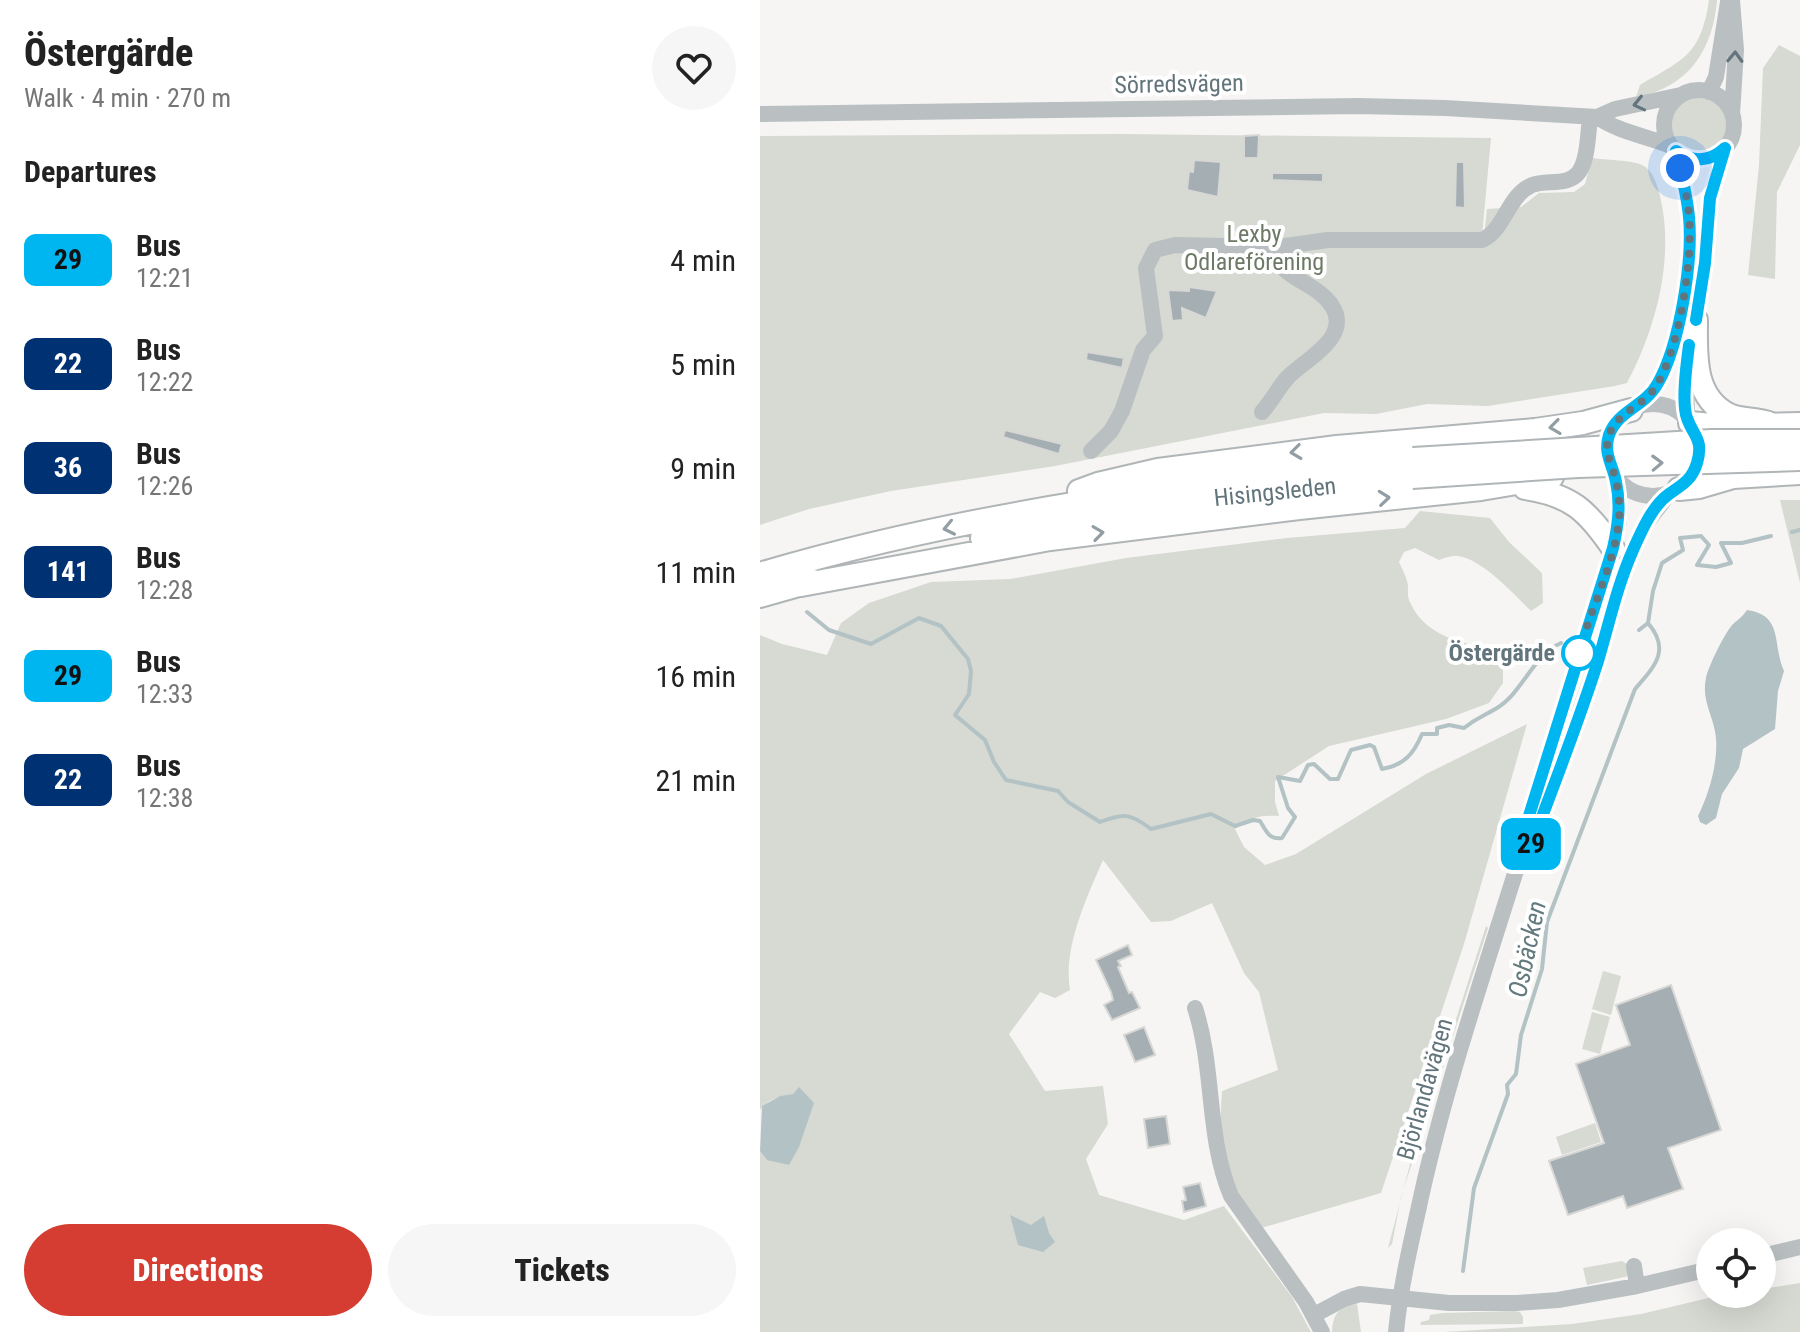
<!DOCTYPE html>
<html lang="en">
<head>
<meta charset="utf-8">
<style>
  body { margin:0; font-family:"Roboto Condensed",sans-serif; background:#f6f6f6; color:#222; height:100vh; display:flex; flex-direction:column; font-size:30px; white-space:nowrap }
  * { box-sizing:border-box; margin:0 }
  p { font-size:26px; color:#767676 }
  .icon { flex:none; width:44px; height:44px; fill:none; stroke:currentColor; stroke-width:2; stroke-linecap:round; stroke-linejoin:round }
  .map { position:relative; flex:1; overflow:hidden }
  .details { display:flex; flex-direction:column; background:#fff; width:760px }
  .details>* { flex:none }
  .badge { padding:0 16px; border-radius:12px; font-size:28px; line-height:52px }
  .controls { position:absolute; left:936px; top:1228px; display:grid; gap:16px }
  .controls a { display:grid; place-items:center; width:80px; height:80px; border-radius:50%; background:#fff; box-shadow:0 8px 32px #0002; font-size:40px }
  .you { position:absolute; width:40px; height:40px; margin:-20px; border:6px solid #fff; border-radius:50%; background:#1a73e8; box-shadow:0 0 0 12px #1a73e833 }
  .map>.badge { position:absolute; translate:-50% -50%; box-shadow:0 0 0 4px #fff }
  h2 { padding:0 24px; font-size:30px; line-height:72px }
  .round { display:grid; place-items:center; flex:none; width:84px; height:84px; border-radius:42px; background:#f6f6f6 }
  .head { display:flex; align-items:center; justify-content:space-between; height:136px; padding:0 24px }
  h1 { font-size:38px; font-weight:800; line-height:60px }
  .button { display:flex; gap:16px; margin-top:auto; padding:16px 24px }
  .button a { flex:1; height:92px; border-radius:48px; background:#d63d32; color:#fff; font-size:32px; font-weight:800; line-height:92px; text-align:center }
  .button a+a { background:#f6f6f6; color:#222 }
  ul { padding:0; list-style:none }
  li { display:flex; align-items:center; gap:24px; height:104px; padding:0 24px }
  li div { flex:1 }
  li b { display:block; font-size:30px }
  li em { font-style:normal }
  li .badge { min-width:88px; font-weight:700; text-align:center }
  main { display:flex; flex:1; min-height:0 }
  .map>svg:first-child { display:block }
  .green { fill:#d6dad2 }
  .water { fill:#b3c2c4 }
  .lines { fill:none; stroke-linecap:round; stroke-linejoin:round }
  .stream { stroke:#b3c2c4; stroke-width:4 }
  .building { fill:#a5aeb2; stroke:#d7d7d5; stroke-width:2 }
  .highway-casing { stroke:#b0b5b7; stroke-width:26 }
  .minor { stroke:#bac0c2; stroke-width:16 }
  .highway { stroke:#fff; stroke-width:22 }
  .highway-bridge-casing { stroke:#b0b5b7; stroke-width:26; stroke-linecap:butt }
  .highway-bridge { stroke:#fff; stroke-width:22 }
  .oneway { stroke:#63757c }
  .oneway2 { stroke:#929ea3 }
  .line-casing { stroke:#fff; stroke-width:18 }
  .line { stroke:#00b6f1; stroke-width:12 }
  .walk { stroke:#63757c; stroke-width:8; stroke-dasharray:0 14.4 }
  .stop-dot { fill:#fff; stroke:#00b6f1; stroke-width:4 }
  .labels { text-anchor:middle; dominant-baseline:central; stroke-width:8; stroke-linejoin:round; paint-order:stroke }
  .street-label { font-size:24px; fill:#63757c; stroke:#fff }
  .park-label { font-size:24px; fill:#6d7965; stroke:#fff }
  .stop-label { font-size:24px; font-weight:bold; fill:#63757c; stroke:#fff; text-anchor:end }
  .water-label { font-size:26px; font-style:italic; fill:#637b7e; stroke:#fff }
</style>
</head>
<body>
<main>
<section class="details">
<div class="head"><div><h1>Östergärde</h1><p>Walk · 4 min · 270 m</p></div><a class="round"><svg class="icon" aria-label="heart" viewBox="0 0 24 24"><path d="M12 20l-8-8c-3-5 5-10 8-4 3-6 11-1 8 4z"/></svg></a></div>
<h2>Departures</h2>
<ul>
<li><span class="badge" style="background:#00b6f1;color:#111">29</span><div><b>Bus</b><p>12:21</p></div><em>4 min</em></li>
<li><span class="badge" style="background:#003273;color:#fff">22</span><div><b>Bus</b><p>12:22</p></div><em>5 min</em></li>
<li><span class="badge" style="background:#003273;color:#fff">36</span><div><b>Bus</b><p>12:26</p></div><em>9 min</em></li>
<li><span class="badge" style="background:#003273;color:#fff">141</span><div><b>Bus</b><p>12:28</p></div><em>11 min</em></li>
<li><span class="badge" style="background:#00b6f1;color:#111">29</span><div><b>Bus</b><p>12:33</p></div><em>16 min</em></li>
<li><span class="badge" style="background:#003273;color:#fff">22</span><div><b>Bus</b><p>12:38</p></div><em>21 min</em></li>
</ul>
<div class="button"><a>Directions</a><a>Tickets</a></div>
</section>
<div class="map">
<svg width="1040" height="1332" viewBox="0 0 1040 1332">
  <rect width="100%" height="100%" fill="#f6f5f3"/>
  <path class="green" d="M949 0H957C953 50 928 88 876 97L880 85C924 59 941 55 949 0Z
    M1019 45 1040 56V145L1017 192 1015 279 988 275 999 165 1003 68Z
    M911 124a28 28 0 1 1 56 0a28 28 0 1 1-56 0Z
    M361 134 731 138 721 247 723 245 727 209 761 207 779 193 814 192 825 184 832 158C845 160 871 160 882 165 894 171 897 185 900 196 915 257 896 329 867 383L855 386 728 406 667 404 616 414 564 413 295 466 131 491 49 509 0 525V136Z
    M1020 500H1040V583Z
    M660 511 730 518 749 542 782 573 783 603 771 611C754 594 722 559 698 556 692 555 685 558 679 560L655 548 644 552 639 562C642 569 647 577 648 586 648 592 647 598 651 604 666 637 705 644 737 650L743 655V683L729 703 686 719 569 746 515 781V802L519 816C501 815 490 817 475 829L484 847 505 865 536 854 666 774 767 724 704 944 621 1193 501 1228C493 1216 481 1204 476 1191 462 1159 459 1125 462 1091L518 1070 499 992 484 973 452 903 411 921 391 922 343 860C326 899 303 948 310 990L295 998 280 992 249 1034 285 1091 343 1086 348 1124 326 1159 339 1195 424 1220 464 1206 532 1297 551 1332H0V1151L7 1160 33 1094C21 1096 7 1099 0 1110V635L22 644 67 655 81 623 109 603 171 582 250 579 366 558 527 538 645 528Z
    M726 926 728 928 641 1197 632 1244 628 1248 653 1153Z
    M843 971 861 976 851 1015 832 1009Z
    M832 1012 850 1017 840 1054 822 1049Z
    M835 1123 841 1142 802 1155 796 1137Z
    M862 1261 867 1264 868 1275 865 1277 827 1285 823 1268Z
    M1040 1283V1332H684L812 1324 881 1314 957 1296 1002 1294V1289Z
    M597 1304 601 1332H572C573 1313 579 1307 597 1304Z
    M754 1311 760 1312 763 1317V1324L660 1325 661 1322 669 1320 670 1315 682 1313Z"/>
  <path class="water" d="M987 610C1024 615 1012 645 1024 671L1018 691 1015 729 983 749 979 768 962 794 956 818 946 825 940 822 938 816C949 794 958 763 956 738 954 716 941 701 946 678 948 667 966 630 974 623 979 619 983 616 987 610Z
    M39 1087 54 1103 39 1147 29 1165 7 1160 0 1151 2 1106 20 1096 33 1094Z
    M250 1215 271 1225 284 1216 289 1233 295 1242 283 1252 258 1245Z"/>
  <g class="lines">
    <path class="stream" d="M1032 532 1040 530
      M47 612 69 630 111 644 159 618 181 626 208 659 211 671 209 694 195 715 225 740 234 762 246 780 298 791 308 802 340 822C364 813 370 813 391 829L451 814 475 826 493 820 500 821C506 831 509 840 522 838L535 817 528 808 518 777 540 781 548 765 554 764 570 779H578L591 750 610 745 614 747 622 769C645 765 654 753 662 734H677V728L689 725 704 728C718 717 724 716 737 708 763 692 773 655 801 643
      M879 630 888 623
      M703 1271 714 1188 748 1094 747 1085 756 1074 761 1035 782 969 787 922 875 689C895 666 911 650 888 623L893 591 902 563 923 550 920 538 941 536 949 545 937 565 956 567 971 563 961 543H982L1011 536"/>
  </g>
  <path class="building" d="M499 135 498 158H484V136Z
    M434 160 461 162 458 197 427 190 429 171 433 172Z
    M696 162H704L705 208 695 207Z
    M512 173H563V182L512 180Z
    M429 287 457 291 446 318 422 308 423 320 412 321 408 290 429 291Z
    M327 352 364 358 362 368 326 360Z
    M245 430 302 444 299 454 243 437Z
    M368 945 372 955 358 961 361 966 358 967 369 993 372 992 380 1008 352 1020 344 1005 353 1000 351 992 336 960Z
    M911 985 961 1130 908 1148 923 1189 867 1208 863 1196 808 1215 789 1161 844 1143 816 1064 870 1045 856 1005Z
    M384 1027 395 1055 375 1062 364 1035Z
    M406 1116 410 1144 388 1148 384 1119Z
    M440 1183 446 1206 424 1212 422 1201 426 1200 423 1187Z"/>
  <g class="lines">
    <g class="highway-casing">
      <path id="highway" d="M936 320C936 353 932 397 969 415 981 421 997 418 1011 424
        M930 423 963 426 1040 424
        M765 488C811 495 827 510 853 548
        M919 489 939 487 973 477 1040 473
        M319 491 338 484 398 470 577 447 775 430 823 423 871 410
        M222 538C363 504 508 493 652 477
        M0 574C215 510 432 485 653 459
        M41 585 290 539 539 508 721 489 792 477
        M0 596 53 581"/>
    </g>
    <path class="minor" d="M904 125a35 35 0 1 1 70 0a35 35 0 1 1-70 0Z
      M949 92 956 77 968 2
      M0 114 598 106 685 108 837 117 855 109 921 95
      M972 114 976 50 972 0
      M837 117C859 132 886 136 911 146
      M847 450a46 46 0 1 1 92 0a46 46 0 1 1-92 0Z
      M880 406C886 398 894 391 899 382 921 338 933 267 929 218 928 196 921 173 916 151
      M502 412C512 401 518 388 528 377 546 359 592 337 572 306 561 288 537 282 523 268L519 261 518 247
      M927 419 926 364 945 263 950 198 965 148
      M331 451 351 431 362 411 383 350 395 336 386 268 395 250 415 245 518 247 568 240H722C745 230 747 196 772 185 786 179 808 187 819 172 828 159 828 133 830 117
      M766 858 838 661 861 579 884 526 909 494
      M435 1008C455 1069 446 1136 471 1196L546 1302 562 1332
      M1002 1256 1040 1247
      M874 1266 877 1286
      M554 1315 584 1299 600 1294 689 1303H757L798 1300 877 1286 950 1269
      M636 1332C640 1291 649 1251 658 1211 683 1093 722 979 758 864L757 854 853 548 859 521 856 478"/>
    <use href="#highway" class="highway"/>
    <g class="highway-bridge-casing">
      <path id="highway-bridge" d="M653 459 951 441H1040
        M652 477 818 466 1040 459"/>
    </g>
    <use href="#highway-bridge" class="highway-bridge"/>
  </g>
  <defs><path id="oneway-chevron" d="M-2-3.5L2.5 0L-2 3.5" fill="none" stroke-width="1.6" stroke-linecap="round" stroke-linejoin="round" transform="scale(2)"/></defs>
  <g class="oneway">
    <use href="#oneway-chevron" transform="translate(975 57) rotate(-88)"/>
    <use href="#oneway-chevron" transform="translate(879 104) rotate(167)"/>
  </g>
  <g class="oneway2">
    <use href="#oneway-chevron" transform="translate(795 427) rotate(172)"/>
    <use href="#oneway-chevron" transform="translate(536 452) rotate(173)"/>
    <use href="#oneway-chevron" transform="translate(897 463) rotate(-2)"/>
    <use href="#oneway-chevron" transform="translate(624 498) rotate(-6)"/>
    <use href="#oneway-chevron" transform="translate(189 528) rotate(168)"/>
    <use href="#oneway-chevron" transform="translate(338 533) rotate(-8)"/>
  </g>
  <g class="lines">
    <g class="line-casing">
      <path id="line" d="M929 345C927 361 921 402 927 418 933 436 944 439 937 463 932 480 922 485 909 494 892 506 881 532 873 550 857 586 849 624 838 661 817 727 791 792 767 857L758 864 757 854 853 548C858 526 861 505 856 482 853 465 843 454 849 435 858 410 885 407 898 383 920 344 933 261 929 217 927 195 921 172 916 151 933 163 950 162 965 148L950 198 945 263 936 320"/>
    </g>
    <use href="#line" class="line"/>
    <path class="walk" d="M819 653C830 609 855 564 859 519 860 507 859 493 856 482 853 465 843 454 849 435 858 410 885 407 898 383 920 344 933 260 929 216 928 200 924 184 920 168"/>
  </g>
  <circle class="stop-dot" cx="819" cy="653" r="16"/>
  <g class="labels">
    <g class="street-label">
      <text transform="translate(419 84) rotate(-1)">Sörredsvägen</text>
      <text transform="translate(515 492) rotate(-6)">Hisingsleden</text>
      <text transform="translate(665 1089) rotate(-74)">Björlandavägen</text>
    </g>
    <g class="park-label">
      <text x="494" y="234">Lexby<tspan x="494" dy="28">Odlareförening</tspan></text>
    </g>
    <g class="stop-label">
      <text x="795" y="653">Östergärde</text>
    </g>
    <g class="water-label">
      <text transform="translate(767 949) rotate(-78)">Osbäcken</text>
    </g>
  </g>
</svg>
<div class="controls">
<a><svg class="icon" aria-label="locate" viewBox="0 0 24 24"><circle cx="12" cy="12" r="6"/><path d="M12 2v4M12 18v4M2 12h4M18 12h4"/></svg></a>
</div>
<div class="you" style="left:920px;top:168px"></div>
<b class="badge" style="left:771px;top:844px;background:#00b6f1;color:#111">29</b>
</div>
</main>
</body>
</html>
